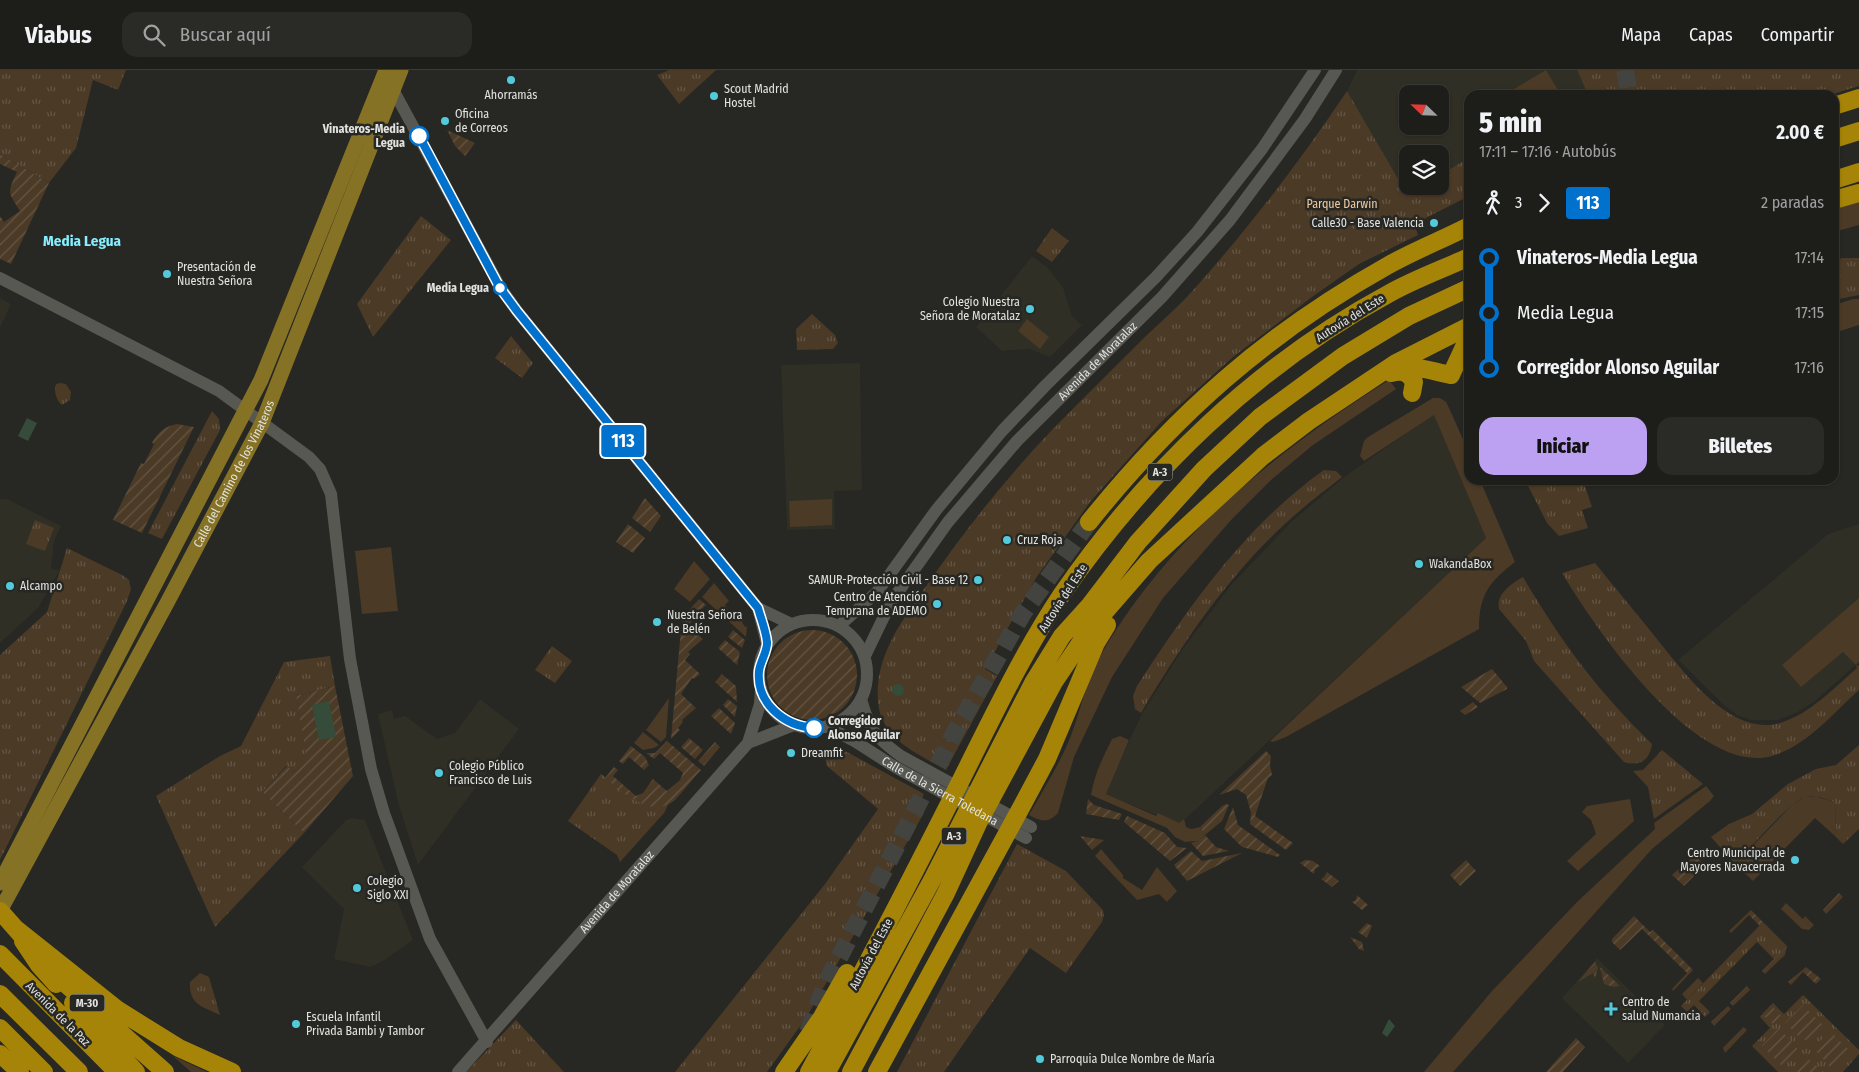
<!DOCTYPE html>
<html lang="es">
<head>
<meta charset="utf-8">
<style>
  body { margin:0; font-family:"Fira Sans Condensed",sans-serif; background:#2a2a27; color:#f1f3f6; height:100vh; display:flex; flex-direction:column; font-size:19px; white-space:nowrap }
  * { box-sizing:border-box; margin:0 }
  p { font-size:16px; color:#a0a2a2 }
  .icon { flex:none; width:28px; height:28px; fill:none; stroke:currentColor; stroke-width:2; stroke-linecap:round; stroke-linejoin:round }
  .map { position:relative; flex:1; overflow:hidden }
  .side { position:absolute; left:1464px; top:20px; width:375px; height:395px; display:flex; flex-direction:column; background:#1d1d1a; border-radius:15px; box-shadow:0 1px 4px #0004,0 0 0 1px #3b3b39 }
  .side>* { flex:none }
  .badge { padding:0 10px; border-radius:4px; font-size:18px; line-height:32px }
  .needle { width:32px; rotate:293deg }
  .controls { position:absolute; left:1399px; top:15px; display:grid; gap:10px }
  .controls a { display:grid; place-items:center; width:50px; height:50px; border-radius:10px; background:#1d1d1a; box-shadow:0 1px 4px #0004,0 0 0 1px #3b3b39; font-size:25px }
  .map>.badge { position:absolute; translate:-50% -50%; box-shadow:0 0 0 2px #fff }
  .legs { display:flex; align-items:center; gap:8px; height:55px; padding:0 15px; font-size:16px }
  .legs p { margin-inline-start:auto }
  .overview { display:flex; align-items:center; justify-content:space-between; height:85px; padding:0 15px }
  h1 { font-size:28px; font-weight:800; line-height:38px }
  .cta { display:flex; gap:10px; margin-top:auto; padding:10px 15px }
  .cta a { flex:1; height:58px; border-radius:15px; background:#bca0f2; color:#111; font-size:20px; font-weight:800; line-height:58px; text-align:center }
  .cta a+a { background:#2a2a27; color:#f1f3f6 }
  ul { padding:0 15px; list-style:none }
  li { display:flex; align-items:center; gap:18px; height:55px; font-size:19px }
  li i { display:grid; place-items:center; width:8px; height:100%; margin:0 6px; background:currentColor }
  li i::after { content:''; width:12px; height:12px; margin:-6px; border:4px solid; border-radius:50%; background:#1d1d1a }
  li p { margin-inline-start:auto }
  li:first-child i { background:linear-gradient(#0000 50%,currentColor 0) }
  li:last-child i { background:linear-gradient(currentColor 50%,#0000 0) }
  header { display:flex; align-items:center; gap:30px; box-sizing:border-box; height:70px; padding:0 25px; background:#1d1d1a; border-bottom:1px solid #3b3b39 }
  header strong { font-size:24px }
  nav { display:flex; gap:28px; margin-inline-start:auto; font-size:18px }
  .search { width:350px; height:45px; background:#2a2a27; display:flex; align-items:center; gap:12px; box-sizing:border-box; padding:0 18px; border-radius:15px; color:#a0a2a2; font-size:19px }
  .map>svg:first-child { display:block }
  .built { fill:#2f2f25; fill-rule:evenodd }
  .grass { fill:#4b3a26 }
  .park { fill:url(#park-tufts) }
  .garden { fill:url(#garden-furrows) }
  .water { fill:#344c39 }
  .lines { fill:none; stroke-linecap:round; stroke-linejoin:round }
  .highway-tunnel { stroke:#43433f; stroke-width:18; stroke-dasharray:18 9; stroke-linecap:butt }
  .minor { stroke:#585853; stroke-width:12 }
  .major { stroke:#867225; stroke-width:15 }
  .highway { stroke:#a58407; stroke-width:18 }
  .line-1-casing { stroke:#fff; stroke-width:11 }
  .line-1 { stroke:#0072ce; stroke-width:8 }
  .poi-dot { fill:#53cadc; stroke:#272723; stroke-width:2 }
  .stop-1-dot { fill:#fff; stroke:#0072ce; stroke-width:2.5 }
  .labels { text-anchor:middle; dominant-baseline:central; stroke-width:5; stroke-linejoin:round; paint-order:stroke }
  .shield { fill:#272723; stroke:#aaaba7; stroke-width:1 }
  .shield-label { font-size:11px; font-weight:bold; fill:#e2e3e0 }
  .poi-label { font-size:12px; fill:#e2e3e0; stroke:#272723; text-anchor:start }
  .stop-label { font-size:12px; font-weight:bold; fill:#e2e3e0; stroke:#272723; text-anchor:end }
  .park-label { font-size:12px; fill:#f1ca9d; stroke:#272723 }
  .street-label { font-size:12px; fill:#e2e3e0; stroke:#272723 }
  .quarter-label { font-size:15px; font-weight:bold; fill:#86eeff; stroke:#272723 }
</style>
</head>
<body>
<header>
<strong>Viabus</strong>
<div class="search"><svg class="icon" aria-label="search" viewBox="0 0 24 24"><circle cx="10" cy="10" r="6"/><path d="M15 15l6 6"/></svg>Buscar aquí</div>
<nav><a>Mapa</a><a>Capas</a><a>Compartir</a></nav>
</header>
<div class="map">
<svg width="1859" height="1002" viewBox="0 0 1859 1002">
  <defs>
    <pattern id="park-tufts" width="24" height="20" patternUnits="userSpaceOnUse" patternTransform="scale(1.25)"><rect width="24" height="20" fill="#4b3a26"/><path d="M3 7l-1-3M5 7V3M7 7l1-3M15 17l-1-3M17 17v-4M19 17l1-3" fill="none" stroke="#655645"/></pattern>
    <pattern id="garden-furrows" width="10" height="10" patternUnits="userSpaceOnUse" patternTransform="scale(1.25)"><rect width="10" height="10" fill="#4b3a26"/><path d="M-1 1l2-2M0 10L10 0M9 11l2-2" fill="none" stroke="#655645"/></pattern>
  </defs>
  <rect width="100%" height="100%" fill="#272723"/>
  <path class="built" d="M1357 0H1577L1586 20 1578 25H1469V88L1440 105V84H1408V116H1421L1407 124 1347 21ZM1408 24H1440V56H1408Z
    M1032 186 1047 197 1063 217 1072 246 1082 255 1050 287 1029 279 1002 281 976 257Z
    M0 228 11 234 0 258Z
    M860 293 862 420 834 421 835 459 787 460 781 295Z
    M1434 344 1486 468 1180 754 1104 724 1143 642 1182 580 1231 515 1290 453 1344 407Z
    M0 429H7L61 456 54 471 51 499 60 500 38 538 0 573Z
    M1859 454V592L1815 631 1798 642 1778 650H1751L1737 645 1725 636 1678 590 1828 464Z
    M480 629 519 659 418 795 399 736 378 644 392 640 394 649 405 646 437 669 455 663Z
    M351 748 365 750 413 870 383 891 370 897 334 889 344 839 302 797 346 750Z
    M1597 888 1665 955 1628 993 1562 928Z"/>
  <path class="grass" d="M1546 0 1558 20 1549 25H1511L1509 22Z
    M1859 131V155L1834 162V139Z
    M1853 229H1859V255L1834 263V235Z
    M1027 249 1049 267 1040 279 1018 261Z
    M1389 310 1396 319 1313 375 1271 410 1232 449 1163 528 1112 607 1074 687 1058 743C1049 753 1041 752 1029 745 1043 720 1059 695 1070 668 1080 643 1085 614 1098 590 1165 470 1275 382 1389 310Z
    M1433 328H1440L1446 332 1450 340 1469 383V410H1480L1515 492C1489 512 1479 525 1479 559L1286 667 1273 672 1270 671 1486 468 1434 345 1364 391 1360 386 1364 371 1368 367Z
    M832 429V455L790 457 789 431Z
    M391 477 398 541 362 544 355 481Z
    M694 491 710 509 690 532 674 519Z
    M714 513 729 531 725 535 731 544 737 541 744 550 742 552 745 557 747 556 746 567 702 527Z
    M1859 528V592L1856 595 1843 582 1801 617 1782 595Z
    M669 628 666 667 661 672 646 660Z
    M643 662 659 675 654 678 643 680 634 673Z
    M1120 666 1129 670 1106 724 1156 746 1158 743 1179 753 1184 749 1186 757 1191 759 1200 757 1205 765 1198 771 1185 772 1175 767 1167 758 1091 725C1094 705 1103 687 1112 669Z
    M1706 716 1714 726 1710 731 1652 779 1453 1002H1424L1492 921 1577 832 1655 759 1654 753Z
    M1804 727H1817L1835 732 1836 767 1815 748 1753 811 1735 794 1792 735Z
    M1630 729 1634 751 1578 801 1567 791 1596 764 1591 750 1582 742 1587 736Z
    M1101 779 1123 805V808L1142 820 1157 797 1177 821 1167 832 1159 824 1137 830 1095 786Z
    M1786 833 1803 849 1805 846 1814 855 1809 860 1802 859 1781 839Z
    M1698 908 1703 913 1687 930 1682 924Z"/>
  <path class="park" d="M0 0H126L118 20 93 10 76 78 49 113 0 84Z
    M669 0H716L679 34 657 5Z
    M1577 0H1859V16L1830 25H1578L1586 20Z
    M1347 21 1407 124 1421 116H1440V105L1469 88V126L1414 154 1418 165 1359 194 1312 227 1233 287 1162 351 1090 432 1036 508 985 599 997 606 946 700C918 684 881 669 878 632 874 585 904 548 929 512 966 459 1006 408 1051 361 1083 328 1116 296 1148 264 1164 249 1181 234 1196 217 1251 155 1301 90 1347 21Z
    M421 146 451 170 373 267 357 234Z
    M1052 158 1069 171 1052 192 1036 181Z
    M1843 188H1859V225L1834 230V190Z
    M812 244 835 265 838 273 833 279 797 280 796 259Z
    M511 266 533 293 522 308 495 288Z
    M60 313 66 314 71 322 70 330 62 335C57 332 53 320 56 314Z
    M212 341 219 349 220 360 162 469 148 463Z
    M1324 400 1336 401 1342 407C1323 422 1303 437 1286 453 1227 507 1182 574 1141 643L1135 639 1133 626 1137 616C1189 536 1246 455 1324 400Z
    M1525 410H1583L1592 437 1582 440 1588 458 1559 466 1547 453Z
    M35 450 54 458 45 481 26 474Z
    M67 478 122 505 129 510 131 519 127 531 0 790V585L47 542Z
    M1595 493C1614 517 1634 540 1653 564 1680 597 1729 668 1780 653 1810 644 1834 618 1857 598L1856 595 1859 596V620C1833 643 1807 676 1772 686 1696 707 1595 558 1562 503Z
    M1523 507C1562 573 1597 620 1652 674 1650 690 1640 697 1624 692L1534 591 1526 571 1499 539C1496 524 1511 514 1523 507Z
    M552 576 572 591 555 613 535 600Z
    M330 586 335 616 296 626 308 688 294 702 286 696 262 722 304 763 215 857 156 726 220 686 241 676 284 592Z
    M1859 675V759L1843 774 1836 767 1835 732C1826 729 1815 725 1805 727 1792 730 1747 781 1735 794L1711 767 1729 754 1752 744 1788 714 1816 699 1836 695Z
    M829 679 847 682 924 724 917 740 924 743 806 948 767 1002H675L825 814 878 739 827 696 825 688Z
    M1662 680 1703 714 1654 749 1648 717 1633 701 1643 700Z
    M601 704C624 722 638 740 669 733L664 743 620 792 617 785 568 751Z
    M1017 774 1066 801 1103 840 1104 845 1102 852 1066 903 1030 878 944 1002H897Z
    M1763 852 1787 876 1774 889 1757 872 1699 931 1710 942 1705 947 1694 935 1687 942 1681 936Z
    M200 903 209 907 220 945C202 936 189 935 190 912Z
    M1803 925 1859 980V984L1843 1002H1778L1752 976 1770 958 1760 947 1773 933 1784 944Z
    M516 950 564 1002H464L469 999Z
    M173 986 207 1002H191Z"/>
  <path class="garden" d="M447 60 475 73 465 86 455 76Z
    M0 84 49 113 11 194 0 189V146L4 152 20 141C8 122 7 123 17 102L0 94Z
    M177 354 194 357 142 463 113 450 141 393 144 394 154 374 152 373C158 362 165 356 177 354Z
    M645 428 661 446 650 462 632 448Z
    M628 454 645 468 633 483 616 472Z
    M699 529 706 535 692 548 693 550 688 556 703 569 688 582 690 584 685 590 700 604 694 609 692 608 681 624 696 638 682 650 683 652 678 658 680 660 671 669 682 548Z
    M733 560 745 570 742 578 728 567Z
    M767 605a45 45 0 1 1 90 0a45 45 0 1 1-90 0Z
    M725 570 740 582 737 595 718 578Z
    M1492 599 1507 617V619L1480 633 1461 617Z
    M722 604 736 616 737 632 715 612Z
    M335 616 353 706 304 763 262 722 287 696 294 702 307 688 296 626Z
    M728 629 737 636 735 647 723 635Z
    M1473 632 1478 637 1465 645 1460 641Z
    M719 638 735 653 731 664 711 646Z
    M689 668 703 680 695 689 681 677Z
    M667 671 701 700C692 709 684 721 675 730 651 750 623 722 605 708L614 697 618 700 613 706 636 726 643 723 653 709 667 721 680 710 683 703 660 683 654 689 646 683H655Z
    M715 672 720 677 704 696 698 691Z
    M631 676 645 687 649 695 644 700 629 687 623 694 619 691Z
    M1266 681 1271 686 1270 695 1272 705 1268 708 1255 746 1293 773 1286 780 1250 754 1251 743 1246 725 1237 719 1219 725Z
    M1088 729 1094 735 1122 744 1119 750 1086 744Z
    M1226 734 1229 735 1222 751 1205 765 1216 777 1229 781 1203 786 1191 773 1198 771 1205 765 1200 757 1222 736Z
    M1233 737 1238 755 1280 785 1278 787 1242 777 1224 759Z
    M1127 746 1165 763 1177 777 1187 778 1170 791 1124 752Z
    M1080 766 1104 770 1092 780Z
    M1191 781 1202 791 1242 783 1187 811 1174 795Z
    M1694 785 1705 795 1684 816 1672 805Z
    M1305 790 1313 791 1320 796 1315 799 1314 804 1300 793Z
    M1466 790 1476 801 1460 816 1450 805Z
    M1327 802 1339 811 1332 817 1321 809 1324 807Z
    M1839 823 1843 827 1826 844 1823 840Z
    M1357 825 1368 835 1362 840 1352 832 1356 830Z
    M1751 840 1763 852 1760 856 1749 845 1731 863 1729 861Z
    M1634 846 1650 862 1653 860 1693 900 1673 921 1672 919 1687 903 1642 859 1620 880 1612 872V869Z
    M1367 853 1372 856 1367 868 1358 862Z
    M1350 867 1362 872 1364 881 1359 879Z
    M1787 876 1785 885 1765 904 1762 901Z
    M1595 892 1598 898 1595 908 1593 903 1578 912Z
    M1600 897 1620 916 1614 917 1604 914Z
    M1806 897 1821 909 1816 914 1803 902 1791 915 1788 912Z
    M1747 916 1750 920 1733 936 1730 933Z
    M1771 935 1782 947 1774 955 1762 944Z
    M1803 935 1824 956 1807 970 1801 969 1785 953Z
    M1728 936 1731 939 1714 956 1711 952Z
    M1744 957 1747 960 1725 983 1723 978Z
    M1779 958 1797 978 1796 983 1783 997 1762 976Z
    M1830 961 1850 981 1832 999 1816 981 1817 974Z
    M1576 968 1585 977 1563 1002H1546Z
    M1807 988 1824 1002H1790L1803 989Z"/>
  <path class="water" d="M27 348 37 353 28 371 18 366Z
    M892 620a6 6 0 1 1 12 0a6 6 0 1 1-12 0Z
    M329 631 336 667 319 670 312 635Z
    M1389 949 1395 956 1387 967 1382 963Z"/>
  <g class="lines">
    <path class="highway-tunnel" d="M1625 0 1628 18 1626 25
      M808 962 826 913 956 660 1023 543 1089 452"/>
    <g class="minor">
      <path d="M390 14 500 217 517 241 758 538 767 574"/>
      <path d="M0 208 219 321 309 387 320 399 331 424 350 589 371 699 384 743 430 869 487 972"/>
      <path d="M758 538 791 554"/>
      <circle cx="813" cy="604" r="54"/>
      <path d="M840 555 877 522 937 439 1002 361 1046 315 1156 207 1197 162 1262 79 1315 0"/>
      <path id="s1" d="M865 586 891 532 948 452 1017 371 1162 227 1230 150 1305 49 1336 0"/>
      <path d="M861 629C870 661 875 667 901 686L1031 757"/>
      <path id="s2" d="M828 657 856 672 895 697 1026 768"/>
      <path d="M748 673 794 655"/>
      <path id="s3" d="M458 1002 748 673 760 634 761 619"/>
    </g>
    <g class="major">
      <path d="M0 813 261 310 386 0"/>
      <path id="s4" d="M0 841 167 533 262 353 401 0"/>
    </g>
    <path class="highway" d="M1834 36 1859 28
      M1834 69 1859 61
      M1834 110 1859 102
      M1834 130 1859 123
      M1394 301C1412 292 1432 302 1451 305L1469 266
      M1391 303C1403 300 1408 302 1414 312L1412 323
      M1089 452C1175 345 1267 263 1387 196 1413 181 1442 170 1469 156
      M976 757 1054 612 1089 560 1149 491 1263 386 1309 351 1396 293 1469 256
      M0 841 23 867
      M15 858 118 940 179 978 232 1002
      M23 871 39 895 56 914
      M0 884 117 1002
      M53 899 68 916 165 1002
      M0 924 79 1002
      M73 933 136 1002
      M0 958 44 1002
      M0 984 20 1002
      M784 1002 822 947 847 903
      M809 1002C859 910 907 817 954 724 988 657 1020 587 1062 524 1147 401 1258 294 1390 223 1415 209 1443 199 1469 187
      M827 1002 931 812 1033 613 1062 566 1090 535 1138 472 1204 399 1260 347 1343 286 1409 246 1469 218
      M851 1002 946 823 981 747
      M877 1002 1023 734 1047 689 1096 573 1107 555"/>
  </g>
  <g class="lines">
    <g class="line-1-casing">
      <path id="line-1" d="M419 66 500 218 517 241 758 538C761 549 766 561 767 572 768 580 760 592 759 601 756 633 784 656 814 658"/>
    </g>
    <use href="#line-1" class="line-1"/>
  </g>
  <g class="poi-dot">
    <circle cx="511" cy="10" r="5"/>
    <circle cx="714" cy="26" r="5"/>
    <circle cx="445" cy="51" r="5"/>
    <circle cx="1434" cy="153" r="5"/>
    <circle cx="167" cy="204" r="5"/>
    <circle cx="1030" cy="239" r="5"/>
    <circle cx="1007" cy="470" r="5"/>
    <circle cx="1419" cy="494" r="5"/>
    <circle cx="978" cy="510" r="5"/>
    <circle cx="10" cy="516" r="5"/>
    <circle cx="937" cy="534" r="5"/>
    <circle cx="657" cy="552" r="5"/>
    <circle cx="791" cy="683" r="5"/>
    <circle cx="439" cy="703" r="5"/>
    <circle cx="1795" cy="790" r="5"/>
    <circle cx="357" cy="818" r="5"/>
    <path d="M1608.5 931.5h5v5h5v5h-5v5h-5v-5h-5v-5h5z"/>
    <circle cx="296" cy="954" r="5"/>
    <circle cx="1040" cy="989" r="5"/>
  </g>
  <g class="stop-1-dot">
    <circle cx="419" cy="66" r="9"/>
    <circle cx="500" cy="218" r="6"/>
    <circle cx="814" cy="658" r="9"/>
  </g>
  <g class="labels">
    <g class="shield">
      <rect x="1147.5" y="393.5" width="25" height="17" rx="4"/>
      <rect x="941.5" y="757.5" width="25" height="17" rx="4"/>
      <rect x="69.5" y="924.5" width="35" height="17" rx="4"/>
    </g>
    <g class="shield-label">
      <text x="1160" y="402">A-3</text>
      <text x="954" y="766">A-3</text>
      <text x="87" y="933">M-30</text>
    </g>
    <g class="poi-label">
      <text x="724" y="19">Scout Madrid<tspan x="724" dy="14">Hostel</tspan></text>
      <text x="511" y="25" text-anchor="middle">Ahorramás</text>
      <text x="455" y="44">Oficina<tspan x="455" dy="14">de Correos</tspan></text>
      <text x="1424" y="153" text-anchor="end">Calle30 - Base Valencia</text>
      <text x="177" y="197">Presentación de<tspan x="177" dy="14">Nuestra Señora</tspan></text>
      <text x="1020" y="232" text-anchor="end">Colegio Nuestra<tspan x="1020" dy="14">Señora de Moratalaz</tspan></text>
      <text x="1017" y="470">Cruz Roja</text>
      <text x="1429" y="494">WakandaBox</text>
      <text x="968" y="510" text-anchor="end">SAMUR-Protección Civil - Base 12</text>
      <text x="20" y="516">Alcampo</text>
      <text x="927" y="527" text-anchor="end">Centro de Atención<tspan x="927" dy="14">Temprana de ADEMO</tspan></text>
      <text x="667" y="545">Nuestra Señora<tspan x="667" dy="14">de Belén</tspan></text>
      <text x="801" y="683">Dreamfit</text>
      <text x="449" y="696">Colegio Público<tspan x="449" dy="14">Francisco de Luis</tspan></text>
      <text x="1785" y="783" text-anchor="end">Centro Municipal de<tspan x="1785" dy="14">Mayores Navacerrada</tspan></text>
      <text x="367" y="811">Colegio<tspan x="367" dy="14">Siglo XXI</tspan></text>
      <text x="1622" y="932">Centro de<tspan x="1622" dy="14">salud Numancia</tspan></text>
      <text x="306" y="947">Escuela Infantil<tspan x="306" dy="14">Privada Bambi y Tambor</tspan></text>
      <text x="1050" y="989">Parroquia Dulce Nombre de María</text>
    </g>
    <g class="stop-label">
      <text x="405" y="59">Vinateros-Media<tspan x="405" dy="14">Legua</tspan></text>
      <text x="489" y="218">Media Legua</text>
      <text x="828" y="651" text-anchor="start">Corregidor<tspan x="828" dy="14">Alonso Aguilar</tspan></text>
    </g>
    <g class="park-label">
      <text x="1342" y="134">Parque Darwin</text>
    </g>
    <g class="street-label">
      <text transform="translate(1350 248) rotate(-32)">Autovía del Este</text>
      <text stroke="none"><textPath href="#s1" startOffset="378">Avenida de Moratalaz</textPath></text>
      <text stroke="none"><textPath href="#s4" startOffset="496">Calle del Camino de los Vinateros</textPath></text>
      <text transform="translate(1063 528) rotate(-57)">Autovía del Este</text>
      <text stroke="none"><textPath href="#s2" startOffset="129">Calle de la Sierra Toledana</textPath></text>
      <text stroke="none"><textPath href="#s3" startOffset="240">Avenida de Moratalaz</textPath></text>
      <text transform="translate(871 884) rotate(-62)">Autovía del Este</text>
      <text transform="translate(58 944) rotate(45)">Avenida de la Paz</text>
    </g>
    <g class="quarter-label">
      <text x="82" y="171">Media Legua</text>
    </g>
  </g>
</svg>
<div class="controls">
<a><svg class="needle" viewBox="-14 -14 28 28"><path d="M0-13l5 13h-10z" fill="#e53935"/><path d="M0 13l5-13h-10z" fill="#a0a2a2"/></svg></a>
<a><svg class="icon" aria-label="layers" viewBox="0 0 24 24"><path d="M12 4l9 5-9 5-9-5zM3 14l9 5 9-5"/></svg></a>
</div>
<b class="badge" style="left:623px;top:371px;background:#0072ce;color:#fff">113</b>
<section class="side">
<div class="overview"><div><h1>5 min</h1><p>17:11 – 17:16 · Autobús</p></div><b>2.00 €</b></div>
<div class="legs"><svg class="icon" aria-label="walk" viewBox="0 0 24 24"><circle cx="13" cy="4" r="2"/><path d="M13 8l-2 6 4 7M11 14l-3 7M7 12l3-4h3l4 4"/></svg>3<svg class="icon" aria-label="forward" viewBox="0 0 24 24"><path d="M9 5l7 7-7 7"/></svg><b class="badge" style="background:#0072ce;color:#fff">113</b><p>2 paradas</p></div>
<ul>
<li><i style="color:#0072ce"></i><b>Vinateros-Media Legua</b><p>17:14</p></li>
<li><i style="color:#0072ce"></i><span>Media Legua</span><p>17:15</p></li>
<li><i style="color:#0072ce"></i><b>Corregidor Alonso Aguilar</b><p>17:16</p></li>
</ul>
<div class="cta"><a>Iniciar</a><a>Billetes</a></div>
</section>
</div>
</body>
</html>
